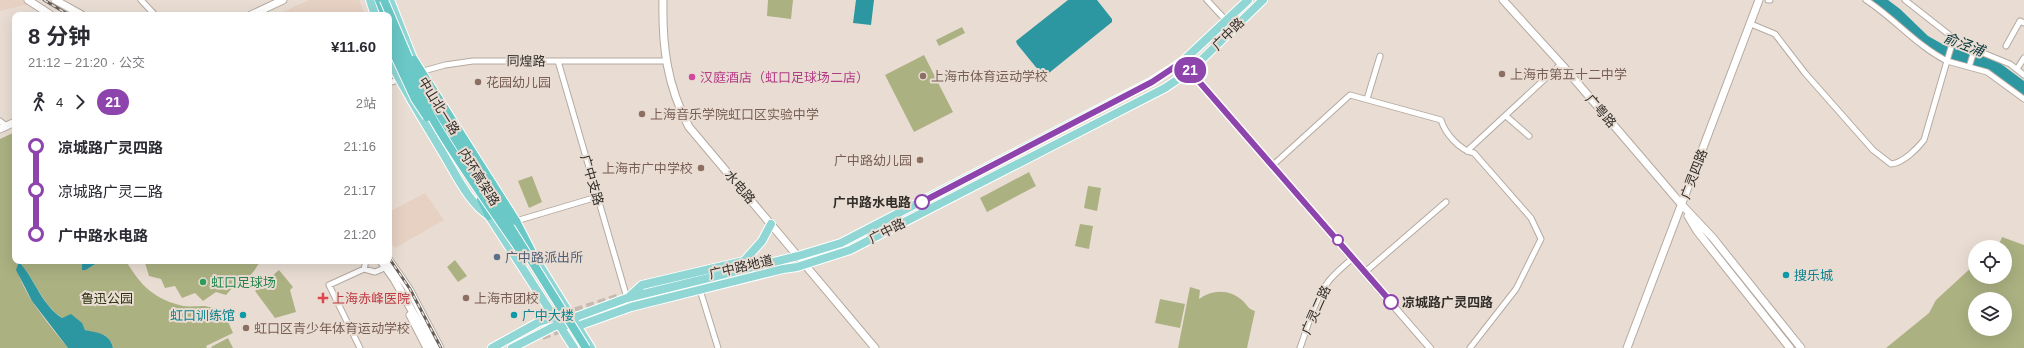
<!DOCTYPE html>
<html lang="zh">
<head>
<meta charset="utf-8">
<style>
  body { margin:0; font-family:Arial,"Noto Sans SC",sans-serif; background:#f7f7f7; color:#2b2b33; height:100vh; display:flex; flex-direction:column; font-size:15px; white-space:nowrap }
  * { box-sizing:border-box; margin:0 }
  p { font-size:13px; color:#7c7c81 }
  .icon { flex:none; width:22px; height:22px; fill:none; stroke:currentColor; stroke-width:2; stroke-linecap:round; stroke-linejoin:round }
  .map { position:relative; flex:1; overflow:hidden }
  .details { position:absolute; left:12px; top:12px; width:380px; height:252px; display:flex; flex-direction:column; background:#fff; border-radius:8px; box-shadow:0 4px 16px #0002 }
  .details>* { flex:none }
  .badge { padding:0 8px; border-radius:13px; font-size:14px; line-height:26px }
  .fabs { position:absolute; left:1968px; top:240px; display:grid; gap:8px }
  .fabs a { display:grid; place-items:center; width:44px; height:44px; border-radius:50%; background:#fff; box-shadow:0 4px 16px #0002; font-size:20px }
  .map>.badge { position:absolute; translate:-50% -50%; box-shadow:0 0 0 2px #fff }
  .legs { display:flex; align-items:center; gap:6px; height:44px; padding:0 16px; font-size:13px }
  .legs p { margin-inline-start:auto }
  .overview { display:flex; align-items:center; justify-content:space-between; height:68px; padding:0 16px }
  h1 { font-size:22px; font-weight:700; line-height:30px }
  ul { padding:0 16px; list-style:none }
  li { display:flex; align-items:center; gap:14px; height:44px; font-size:15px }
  li i { display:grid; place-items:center; width:6px; height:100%; margin:0 5px; background:currentColor }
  li i::after { content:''; width:10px; height:10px; margin:-5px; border:3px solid; border-radius:50%; background:#fff }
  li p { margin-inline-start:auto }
  li:first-child i { background:linear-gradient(#0000 50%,currentColor 0) }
  li:last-child i { background:linear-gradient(currentColor 50%,#0000 0) }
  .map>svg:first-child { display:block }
  .commercial { fill:#e6d1c3 }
  .green { fill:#acb182; fill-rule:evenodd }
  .water { fill:#2c97a0 }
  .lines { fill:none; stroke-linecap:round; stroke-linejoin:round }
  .primary-tunnel { stroke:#c4bab1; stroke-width:8; stroke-dasharray:8 4; stroke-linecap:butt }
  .minor-casing { stroke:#b5aaa0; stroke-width:7 }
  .tertiary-casing { stroke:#b5aaa0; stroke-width:8 }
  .secondary-casing { stroke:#b5aaa0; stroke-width:9 }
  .primary-casing { stroke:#fff; stroke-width:10 }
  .trunk-casing { stroke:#fff; stroke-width:10 }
  .minor { stroke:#fff; stroke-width:5 }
  .tertiary { stroke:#fff; stroke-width:6 }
  .secondary { stroke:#fff; stroke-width:7 }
  .primary { stroke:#8fd6d4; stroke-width:8 }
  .trunk { stroke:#6ac8c6; stroke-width:8 }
  .rail-casing { stroke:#665f5a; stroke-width:3 }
  .rail { stroke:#e9ddd3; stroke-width:1.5; stroke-dasharray:4.5; stroke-linecap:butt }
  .trunk-bridge-casing { stroke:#fff; stroke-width:10; stroke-linecap:butt }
  .trunk-bridge { stroke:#6ac8c6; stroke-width:8 }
  .line-1-casing { stroke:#fff; stroke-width:9 }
  .line-1 { stroke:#8e44ad; stroke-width:6 }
  .education-dot { fill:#8d6e63; stroke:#e9ddd3; stroke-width:1.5 }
  .hotel-dot { fill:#d1479c; stroke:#e9ddd3; stroke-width:1.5 }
  .stop-1-dot { fill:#fff; stroke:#8e44ad; stroke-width:2 }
  .service-dot { fill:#5c6f8a; stroke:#e9ddd3; stroke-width:1.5 }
  .culture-dot { fill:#0f9aa8; stroke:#e9ddd3; stroke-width:1.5 }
  .leisure-dot { fill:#2e9e5b; stroke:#e9ddd3; stroke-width:1.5 }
  .health-dot { fill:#e0444e; stroke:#e9ddd3; stroke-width:1.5 }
  .labels { text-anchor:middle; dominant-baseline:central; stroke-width:4; stroke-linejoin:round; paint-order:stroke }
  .street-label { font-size:13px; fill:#322e2a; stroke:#e9ddd3 }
  .education-label { font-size:13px; fill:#785e54; stroke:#e9ddd3; text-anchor:start }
  .hotel-label { font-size:13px; fill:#b23c85; stroke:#e9ddd3; text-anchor:start }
  .stop-label { font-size:13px; font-weight:bold; fill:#322e2a; stroke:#e9ddd3; text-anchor:end }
  .service-label { font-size:13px; fill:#4e5e75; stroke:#e9ddd3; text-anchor:start }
  .culture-label { font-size:13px; fill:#0d838f; stroke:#e9ddd3; text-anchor:start }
  .leisure-label { font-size:13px; fill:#27864d; stroke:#e9ddd3; text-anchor:start }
  .park-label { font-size:13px; fill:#2f3212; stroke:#e9ddd3 }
  .health-label { font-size:13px; fill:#be3a42; stroke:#e9ddd3; text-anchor:start }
  .water-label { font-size:14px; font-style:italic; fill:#003236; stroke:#e9ddd3 }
</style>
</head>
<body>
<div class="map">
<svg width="2024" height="348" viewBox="0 0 2024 348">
  <rect width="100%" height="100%" fill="#e9ddd3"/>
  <path class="commercial" d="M0 0H22L28 4 0 11Z
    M309 0H359L365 15H276Z
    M425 193 444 220 395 248 389 241V212Z"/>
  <path class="green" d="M768 0H793L791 19 767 16Z
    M962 27 965 33 939 46 936 40Z
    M924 55 953 112 914 132 885 75Z
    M15 132V261H19C9 279 56 333 68 348H0V139Z
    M1029 172 1036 186 987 212 980 198Z
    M532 176 542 202 529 208 518 181Z
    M1088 186 1101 188 1097 211 1084 208Z
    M1080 224 1093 226 1089 249 1075 246Z
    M2002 237 2024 245V348H1886L1929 313 1936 300 1973 266 1975 267V277H2005V247H1998ZM1975 299H2005V329H1975Z
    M455 260 467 276 458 282 447 267Z
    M22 261H78L86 270 100 261H126C141 286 154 299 183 306 190 307 198 306 205 306 211 307 217 309 223 310L233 333 206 346 207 348H113C109 330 97 336 86 330 79 327 73 321 67 316L62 318C42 304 36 282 21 264Z
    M141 261H262C257 264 257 268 253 272 249 278 245 277 242 285L233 287 226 295 216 292 203 301 195 293 182 298 175 286 165 288 161 279 149 276 145 263Z
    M279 270 293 287 290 290 296 312 275 318 255 291Z
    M1190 287 1200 290 1199 299C1213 289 1230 289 1243 301 1248 306 1248 309 1255 311L1247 348H1178Z
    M1160 299 1185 304 1180 328 1155 323Z
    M228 338 233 348H212L211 347Z"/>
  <path class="water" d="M856 0H874L871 25 853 23Z
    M1068 0H1097L1112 19V22L1044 77 1017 44 1016 41Z
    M1868 0H1888L1900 9 1928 36 1944 45 1993 58 2024 81V96L1990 70 1939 56Z
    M19 261H22L21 264C36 282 42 305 62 318L71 314 82 323 85 330C98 333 110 333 113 348H68L32 301 16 270Z
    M78 261H100L86 270H82V265Z"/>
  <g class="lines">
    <path class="primary-tunnel" d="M564 315 620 297
      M542 336 567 327"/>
    <g class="minor-casing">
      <path id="minor" d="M141 0 155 15
        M1207 0 1233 28
        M1768 0H1770
        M1866 0C1895 19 1917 46 1947 61L1952 44
        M1905 0 1961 44 2010 64 2024 75
        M1751 24 1775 34 1805 73 1873 150 1891 164C1903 163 1917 149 1924 140L1947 61 1987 72 2024 99
        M2006 46 2020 21 2024 23
        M558 61 627 298
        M1969 67 1975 48
        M2017 69 2024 58
        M420 72 445 65 473 61H665
        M389 83 401 79
        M1367 99 1380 56
        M1506 116 1529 136
        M0 121 6 126
        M1467 151 1561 64
        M1272 166 1350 95 1441 120C1445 133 1459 150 1474 153L1531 218 1541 239 1516 289 1470 348
        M516 221 597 197
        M364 269 375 272 382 269
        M364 269 366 261
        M1365 272 1446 202
        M700 290 718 348
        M360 348 329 285 364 269
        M1300 348C1308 326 1314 301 1328 282 1335 273 1344 266 1353 258"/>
    </g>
    <g class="tertiary-casing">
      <path id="tertiary" d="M1182 62 1430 348"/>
    </g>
    <g class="secondary-casing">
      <path id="secondary" d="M28 0 51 15
        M55 0 82 15
        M663 0C662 46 667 86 689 127L875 348
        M1503 0 1563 66 1682 205 1713 238 1801 348
        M251 15 283 0
        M0 129 15 122
        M1688 216 1697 231 1790 348
        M389 260 409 289 440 348
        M381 261 394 279 433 348
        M410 315 427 348
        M1627 348 1759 0"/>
    </g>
    <g class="primary-casing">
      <path id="primary" d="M370 0 375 15
        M390 0 416 66
        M389 59C405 92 425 123 444 155 456 175 469 203 489 216L574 348
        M534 256 591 348
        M629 297 642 285 744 261 762 241 771 224
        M492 348 539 322 555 317 573 318 627 298 798 256 841 243 1151 82 1182 62 1248 0
        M512 348 559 324 578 326 631 307 783 269 797 267 850 250 1165 88 1190 71 1263 0"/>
    </g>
    <g class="trunk-casing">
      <path id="trunk" d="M379 0 385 15
        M481 199 489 216
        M516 221 537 262"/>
    </g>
    <use href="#minor" class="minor"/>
    <use href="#tertiary" class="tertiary"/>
    <use href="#secondary" class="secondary"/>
    <use href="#primary" class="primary"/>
    <use href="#trunk" class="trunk"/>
    <g class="rail-casing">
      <path id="rail" d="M44 0 69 15
        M389 258 410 289 441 348"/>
    </g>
    <use href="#rail" class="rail"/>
    <g class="trunk-bridge-casing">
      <path id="trunk-bridge" d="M384 0 417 78 586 348
        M389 28C418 108 471 179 519 249
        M389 43 415 99 427 117
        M414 60 516 221"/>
    </g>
    <use href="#trunk-bridge" class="trunk-bridge"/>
  </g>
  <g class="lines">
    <g class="line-1-casing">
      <path id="line-1" d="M922 202 1152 82 1182 62 1391 302"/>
    </g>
    <use href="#line-1" class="line-1"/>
  </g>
  <g class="education-dot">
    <circle cx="1502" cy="74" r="4"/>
    <circle cx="923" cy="76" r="4"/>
    <circle cx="478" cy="82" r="4"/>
    <circle cx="642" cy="114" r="4"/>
    <circle cx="920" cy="160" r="4"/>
    <circle cx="701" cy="168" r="4"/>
    <circle cx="466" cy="298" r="4"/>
    <circle cx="246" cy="328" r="4"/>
  </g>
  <circle class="hotel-dot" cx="692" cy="77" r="4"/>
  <g class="stop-1-dot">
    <circle cx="922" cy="202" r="7"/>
    <circle cx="1338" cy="240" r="5"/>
    <circle cx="1391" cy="302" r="7"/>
  </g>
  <circle class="service-dot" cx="497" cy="257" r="4"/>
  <g class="culture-dot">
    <circle cx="1786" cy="275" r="4"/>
    <circle cx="243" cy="315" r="4"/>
    <circle cx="514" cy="315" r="4"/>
  </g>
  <circle class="leisure-dot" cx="203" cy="282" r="4"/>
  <path class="health-dot" d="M321 292h4v4h4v4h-4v4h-4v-4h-4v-4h4z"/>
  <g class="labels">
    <g class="street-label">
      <text transform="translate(1228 34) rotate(-45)">广中路</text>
      <text transform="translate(526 61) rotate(1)">同煌路</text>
      <text transform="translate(439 106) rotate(58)">中山北一路</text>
      <text transform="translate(1601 111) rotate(49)">广粤路</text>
      <text transform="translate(1694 174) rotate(-69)">广灵四路</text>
      <text transform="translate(479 177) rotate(58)">内环高架路</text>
      <text transform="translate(592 180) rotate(74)">广中支路</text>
      <text transform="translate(740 187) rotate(50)">水电路</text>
      <text transform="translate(887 231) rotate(-27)">广中路</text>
      <text transform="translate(741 267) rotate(-13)">广中路地道</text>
      <text transform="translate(1316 310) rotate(-66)">广灵二路</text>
    </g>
    <g class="education-label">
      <text x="1510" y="74">上海市第五十二中学</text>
      <text x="931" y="76">上海市体育运动学校</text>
      <text x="486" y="82">花园幼儿园</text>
      <text x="650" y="114">上海音乐学院虹口区实验中学</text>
      <text x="912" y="160" text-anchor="end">广中路幼儿园</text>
      <text x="693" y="168" text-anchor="end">上海市广中学校</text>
      <text x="474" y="298">上海市团校</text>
      <text x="254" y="328">虹口区青少年体育运动学校</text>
    </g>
    <g class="hotel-label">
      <text x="700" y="77">汉庭酒店（虹口足球场二店）</text>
    </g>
    <g class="stop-label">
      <text x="911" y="202">广中路水电路</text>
      <text x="1402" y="302" text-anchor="start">凉城路广灵四路</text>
    </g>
    <g class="service-label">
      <text x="505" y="257">广中路派出所</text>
    </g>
    <g class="culture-label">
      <text x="1794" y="275">搜乐城</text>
      <text x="235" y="315" text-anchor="end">虹口训练馆</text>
      <text x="522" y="315">广中大楼</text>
    </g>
    <g class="leisure-label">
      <text x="211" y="282">虹口足球场</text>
    </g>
    <g class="park-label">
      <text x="107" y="298">鲁迅公园</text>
    </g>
    <g class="health-label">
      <text x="332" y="298">上海赤峰医院</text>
    </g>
    <g class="water-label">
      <text transform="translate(1964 44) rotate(21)">俞泾浦</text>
    </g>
  </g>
</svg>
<div class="fabs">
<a><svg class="icon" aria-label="locate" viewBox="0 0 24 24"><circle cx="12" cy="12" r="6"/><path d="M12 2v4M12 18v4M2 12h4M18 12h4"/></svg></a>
<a><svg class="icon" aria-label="layers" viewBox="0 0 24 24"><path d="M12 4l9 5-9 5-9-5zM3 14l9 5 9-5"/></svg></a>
</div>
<b class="badge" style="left:1190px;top:70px;background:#8e44ad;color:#fff">21</b>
<section class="details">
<div class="overview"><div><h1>8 分钟</h1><p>21:12 – 21:20 · 公交</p></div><b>¥11.60</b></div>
<div class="legs"><svg class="icon" aria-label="walk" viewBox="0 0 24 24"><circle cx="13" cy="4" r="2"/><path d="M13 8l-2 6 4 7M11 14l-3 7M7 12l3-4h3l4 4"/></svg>4<svg class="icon" aria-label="forward" viewBox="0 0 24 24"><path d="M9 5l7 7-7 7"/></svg><b class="badge" style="background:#8e44ad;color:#fff">21</b><p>2站</p></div>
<ul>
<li><i style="color:#8e44ad"></i><b>凉城路广灵四路</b><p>21:16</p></li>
<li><i style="color:#8e44ad"></i><span>凉城路广灵二路</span><p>21:17</p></li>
<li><i style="color:#8e44ad"></i><b>广中路水电路</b><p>21:20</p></li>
</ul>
</section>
</div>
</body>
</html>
